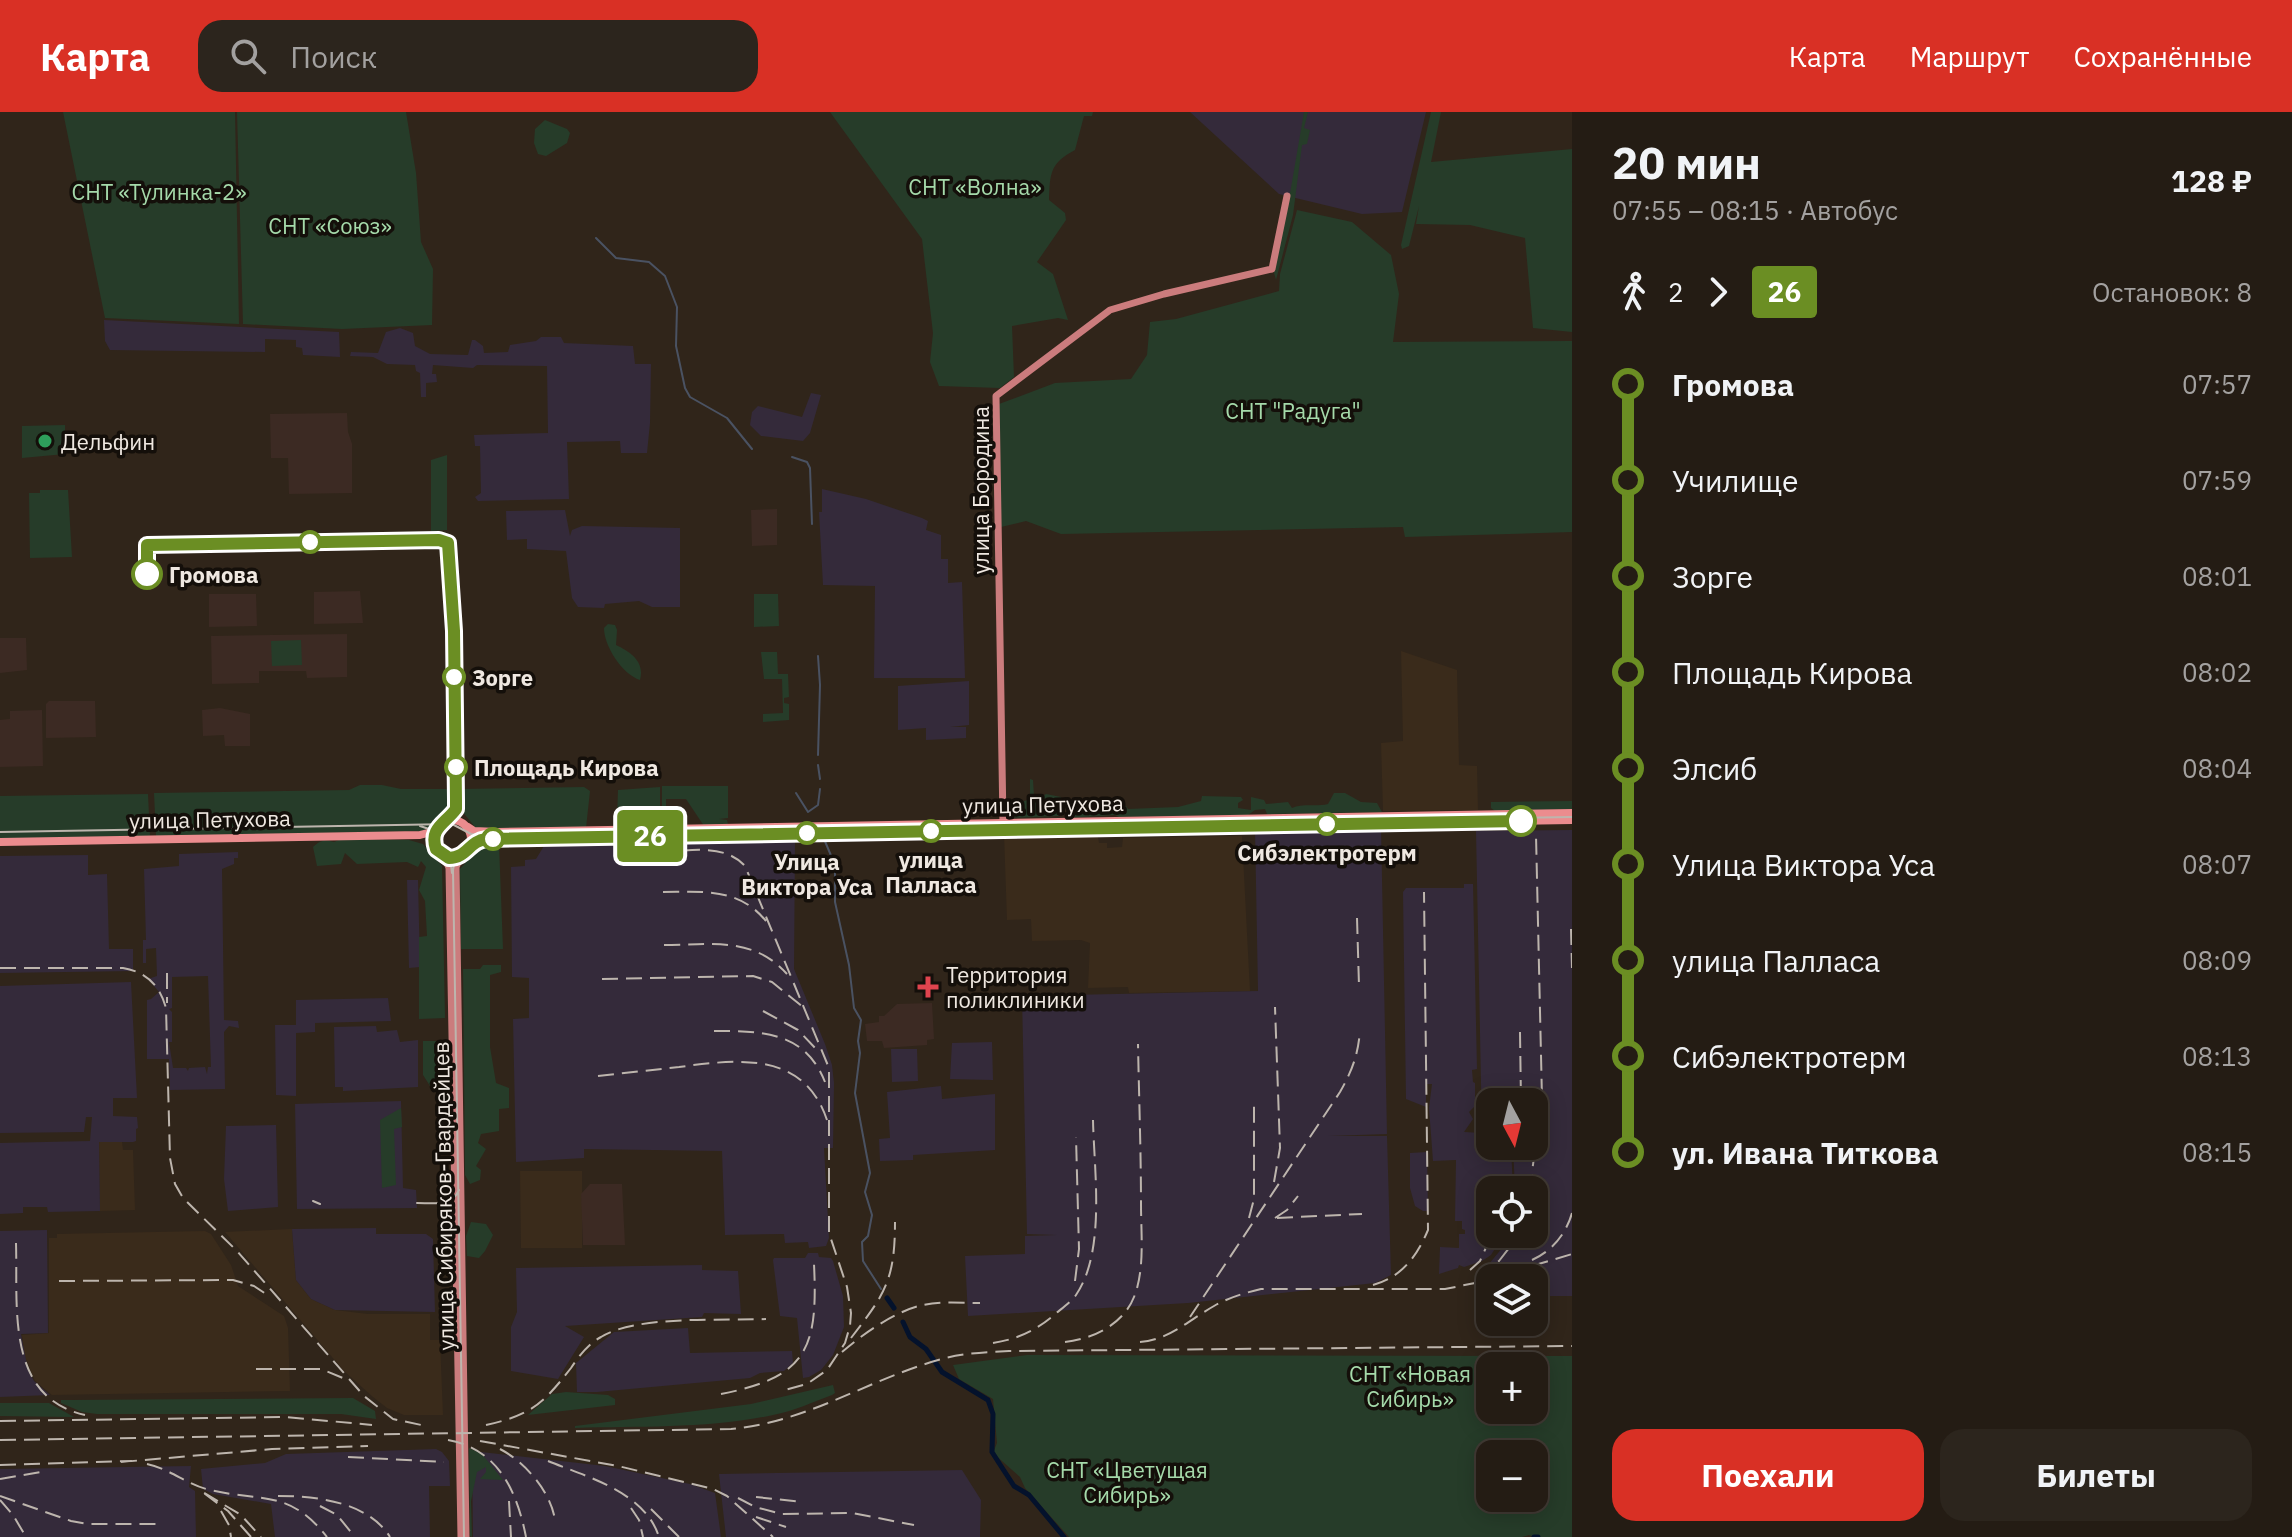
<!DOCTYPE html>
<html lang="ru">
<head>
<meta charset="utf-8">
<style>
  body { margin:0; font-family:"IBM Plex Sans",sans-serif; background:#2c251d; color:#f1f3f6; height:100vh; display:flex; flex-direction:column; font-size:30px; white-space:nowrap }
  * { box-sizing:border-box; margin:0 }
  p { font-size:26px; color:#a3a1a0 }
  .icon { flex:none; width:44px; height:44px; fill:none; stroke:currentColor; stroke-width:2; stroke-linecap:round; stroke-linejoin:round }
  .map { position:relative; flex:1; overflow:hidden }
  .sheet { display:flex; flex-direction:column; background:#241c14; width:720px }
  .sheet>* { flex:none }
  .badge { padding:0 16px; border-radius:6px; font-size:28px; line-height:52px }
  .needle { width:52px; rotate:173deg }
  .controls { position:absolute; left:1476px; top:976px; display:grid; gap:16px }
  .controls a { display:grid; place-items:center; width:72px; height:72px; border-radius:16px; background:#241c14; box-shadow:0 4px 20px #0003,0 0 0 2px #413a34; font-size:40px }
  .map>.badge { position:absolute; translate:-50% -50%; box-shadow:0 0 0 4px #fff }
  .legs { display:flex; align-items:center; gap:12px; height:88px; padding:0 40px; font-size:26px }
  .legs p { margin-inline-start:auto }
  .headline { display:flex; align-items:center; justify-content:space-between; height:136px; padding:0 40px }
  h1 { font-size:44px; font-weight:800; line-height:60px }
  .primary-button { display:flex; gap:16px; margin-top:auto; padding:16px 40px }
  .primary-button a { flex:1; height:92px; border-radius:24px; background:#d93025; color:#fff; font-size:32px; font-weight:800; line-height:92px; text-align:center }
  .primary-button a+a { background:#2c251d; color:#f1f3f6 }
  ul { padding:0 40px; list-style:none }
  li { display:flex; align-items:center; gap:28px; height:96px; font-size:30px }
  li i { display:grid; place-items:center; width:12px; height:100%; margin:0 10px; background:currentColor }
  li i::after { content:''; width:20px; height:20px; margin:-10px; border:6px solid; border-radius:50%; background:#241c14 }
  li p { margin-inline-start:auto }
  li:first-child i { background:linear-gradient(#0000 50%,currentColor 0) }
  li:last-child i { background:linear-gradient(currentColor 50%,#0000 0) }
  header { display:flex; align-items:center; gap:48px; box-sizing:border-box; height:112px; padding:0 40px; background:#d93025; color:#fff }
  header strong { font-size:38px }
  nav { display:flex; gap:44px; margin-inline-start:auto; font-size:28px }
  .search { width:560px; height:72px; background:#2c251d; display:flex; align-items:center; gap:20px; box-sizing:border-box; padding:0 28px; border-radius:24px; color:#a3a1a0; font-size:30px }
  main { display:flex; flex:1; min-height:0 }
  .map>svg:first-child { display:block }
  .built { fill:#3a2b1b }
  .industrial { fill:#342a3a; fill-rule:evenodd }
  .education { fill:#3c2a23 }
  .green { fill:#263c29; fill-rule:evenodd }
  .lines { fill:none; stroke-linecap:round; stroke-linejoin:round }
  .stream { stroke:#4a5262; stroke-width:2 }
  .river { stroke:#04122c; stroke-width:5 }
  .major { stroke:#cb7c7d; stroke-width:7 }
  .highway { stroke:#eb8c8e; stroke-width:8 }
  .tram { stroke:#bdb5ad; stroke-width:2 }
  .rail { stroke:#bdb5ad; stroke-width:2; stroke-dasharray:16 8; stroke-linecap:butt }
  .line-1-casing { stroke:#fff; stroke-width:18 }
  .line-1 { stroke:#6b8e23; stroke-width:12 }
  .leisure-dot { fill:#2e9e5b; stroke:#140f0a; stroke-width:3 }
  .stop-1-dot { fill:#fff; stroke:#6b8e23; stroke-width:4 }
  .health-dot { fill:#e0444e; stroke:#140f0a; stroke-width:3 }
  .labels { text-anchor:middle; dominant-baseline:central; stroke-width:7; stroke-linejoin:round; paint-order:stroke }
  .park-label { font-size:22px; fill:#a5daaa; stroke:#140f0a }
  .poi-label { font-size:22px; fill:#efe8e1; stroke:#140f0a; text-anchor:start }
  .street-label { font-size:22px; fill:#efe8e1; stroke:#140f0a }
  .stop-label { font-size:22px; font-weight:bold; fill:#efe8e1; stroke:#140f0a; text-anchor:start }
</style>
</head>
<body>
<header>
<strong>Карта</strong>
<div class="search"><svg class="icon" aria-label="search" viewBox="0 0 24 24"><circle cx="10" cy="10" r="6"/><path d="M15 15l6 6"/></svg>Поиск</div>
<nav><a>Карта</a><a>Маршрут</a><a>Сохранённые</a></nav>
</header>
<main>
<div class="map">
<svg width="1572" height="1425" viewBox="0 0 1572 1425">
  <rect width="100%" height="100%" fill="#30251a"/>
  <path class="built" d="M1401 539 1457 558 1459 653 1477 654 1478 698 1383 699 1381 631 1403 629Z
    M1095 721 1098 725 1099 731H1107V736L1122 735 1123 726 1242 724 1250 879 1129 881 1128 875 1088 876 1090 831 1081 828 1032 829 1031 807 1007 808 1004 722Z
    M99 1030H122L123 1038H133L135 1098 100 1099Z
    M520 1059H582V1136H521Z
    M292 1117 296 1168 311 1187 335 1198 368 1202H430V1228H440L443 1303H404L387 1296 373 1285 344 1259 225 1120Z
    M205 1119 211 1122 231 1153 238 1174 284 1204 288 1216 290 1279 52 1283 35 1269 25 1245 22 1223 49 1221V1126H57V1122Z"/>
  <path class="industrial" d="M1190 0H1426L1402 100 1362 102 1279 82Z
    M104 208 339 220 340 245 303 243 302 236 296 235V228L265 227V240L110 238 105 229Z
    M400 216 413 221 415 234 430 242 468 243 472 228H475L483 234 484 241 508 240 510 233 536 229 541 225H561L564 231 633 234 635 252H651L650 311 647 341H621L620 329 567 330 569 387 478 389 475 385 481 381 480 334H475L474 323 548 321 547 254 477 253 473 256 433 253 432 262H436L437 270 426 271V285H421L420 261 416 259 415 253 387 252 373 245 350 244 351 240 378 241 386 220Z
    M811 281 821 283 810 321 803 329 761 324 750 313 752 300 758 294 802 305Z
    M822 377 866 387 922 406 928 409 926 418 941 423V447H948V471L962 470 965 566H874L875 474 823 473 819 400H822Z
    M565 398 570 424 572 418 582 414 680 416V495H652L639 489 605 492 604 496 578 495 572 486 566 439 527 437V427L507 428 506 399Z
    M969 569V613L950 615H966V626L926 628V616L898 618V574Z
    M1381 715 1387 1022 1328 1024H1387L1391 1163 1375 1171 1188 1191 968 1204 965 1144 1025 1142V1124L1057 1123 1027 1122 1022 884 1258 879 1255 718Z
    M1572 718V1184H1534V1166H1495L1488 1153 1514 1122H1534V1078H1515L1513 1034H1534V990H1490V1020L1483 1021 1490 1023V1034H1511L1513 1078H1490V1122H1504L1491 1143 1482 1149 1464 1155 1459 1153 1458 1156 1439 1162 1440 1135 1459 1136V1122H1465V1118L1462 1117V1109H1455L1456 1048 1433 1049 1429 996 1432 972H1426V995L1406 987 1403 780 1406 776H1464V772H1473L1477 957 1472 958 1473 970 1475 971V994L1469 1000 1473 1007 1464 1020 1482 1021 1476 719Z
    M795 729 794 857 825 932 832 953 834 971 833 1036H824L829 1126 826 1134 809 1136 808 1130 785 1131 784 1122 725 1123 722 1039 584 1037V1046L516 1050 513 907 529 906V866L512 865 511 755 525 754V748L536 747 544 734Z
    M238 740V746H234V752L222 757 224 908 238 909 239 916 229 914 224 920 225 977 170 978 169 947H147V888L151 887 159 880 148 867 157 864 156 836 146 837V851H143V828H146L144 757 179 754V742ZM208 864 211 955H208L207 962 205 955 189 956 188 959 186 956H173L169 930H172V900L169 897 172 896V865Z
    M88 743V763L107 762 109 837H133V859L0 861V744Z
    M407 768H418L420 855 409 856Z
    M131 870 137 986H113V1004L137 1005 138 1016 136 1017V1029L133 1030H99L100 1099 48 1100 47 1095H23V1101L0 1102V1031L90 1029 92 1005H86L84 1020 0 1021V874Z
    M388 886 391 909 315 911V920L296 921V984L276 983 275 913H296V888Z
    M376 914 377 920 397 918 400 930 418 928V975L343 979V975H335L334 915Z
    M992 930 993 968 950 967 952 931Z
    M891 937H917L918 969 892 970Z
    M941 974 942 987 995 982V1038L913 1043V1048L880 1049 879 1027 890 1026 887 980Z
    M401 989 403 1076 416 1078 417 1096 297 1097 295 992Z
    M276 1013 278 1095 228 1099 224 1067 226 1014Z
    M1427 1040 1428 1099H1423L1415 1094 1410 1076V1041Z
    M376 1116V1122H426L433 1127 435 1200 335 1198 311 1187 296 1168 292 1117Z
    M47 1118 48 1221 21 1222 28 1258 34 1269 50 1283 0 1285V1119Z
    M808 1141H818L819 1145 831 1146 833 1149 843 1184 844 1215 833 1243 821 1258 809 1265 803 1266 797 1206 780 1204 773 1148 774 1146H805Z
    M702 1153V1158L738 1159 741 1202 704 1201 702 1205 565 1214 584 1225 558 1267 511 1259V1215L517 1200 516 1156Z
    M688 1216 690 1241 792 1239 793 1251 784 1259 760 1261 750 1266 597 1280H577L576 1251 614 1220Z
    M436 1337 442 1340 449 1349 450 1374H429L430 1425H275L271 1392 213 1382 203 1377 201 1357 265 1351 286 1342Z
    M472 1339 605 1354 690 1372 715 1381 721 1425H473Z
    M191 1354 189 1375 195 1379 196 1425H0V1357Z
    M962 1358 981 1388 980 1425H726L719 1362Z"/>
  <path class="education" d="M347 301 348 320 352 332V381L289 382 288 346H271L270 302Z
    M777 397V433L752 434 751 398Z
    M360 479 363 511 314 512V480Z
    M209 482H256L257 514 209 515Z
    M347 522V565L307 566 306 559H259V571L212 572 211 524Z
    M26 526 27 558 0 561V526Z
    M49 589H95L96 625 46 626V592Z
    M220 596 250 602V634H225L224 623 203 624 202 598Z
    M42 598 43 654 0 655V608L10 607V599Z
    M932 891 934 927 927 928V933L884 936 882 929H867L865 912 879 910V904H884L897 892Z
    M590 1072H622L625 1133H583L581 1082Z"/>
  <path class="green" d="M63 0H235L239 212 105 206Z
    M237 0H406L416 61 421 130 433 157 432 213 342 217 243 212Z
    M830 0H1093L1092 4H1084L1075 38C1050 51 1050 61 1049 88L1065 101 1066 108 1037 150 1053 162 1068 208 1058 206 1012 214 1014 265 1000 276 939 274 930 250 933 221 922 127Z
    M1304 0H1308L1304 16 1310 18 1307 32 1302 33 1293 103 1276 168 1273 157 1288 93Z
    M1431 0H1441L1431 50 1572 37V220L1533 216 1525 126 1470 113 1416 112 1419 94 1409 134 1402 137 1401 133Z
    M545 8 567 17 570 21 567 31 546 44 538 42 534 31 535 17Z
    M1297 98 1352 110 1391 143 1399 182 1393 230 1572 229V420L1405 425 1403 415 1061 422 1026 409 1001 415 999 292 1055 271 1131 267 1147 243 1150 210 1176 207 1279 179 1280 162Z
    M65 313V342L22 346V314Z
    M447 343V418L431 419V348Z
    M40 378H68L72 445 30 446 29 381H40Z
    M754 482H778L779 514 754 515Z
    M608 512 615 513 617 518 616 533C631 540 645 550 640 568 622 562 604 534 604 516Z
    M301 528 302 553 272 554 271 529Z
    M761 540H777L778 562H788L789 585 784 586V591L789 592V608L763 610V602L783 601 782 567H764Z
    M1030 667 1033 668 1034 684 1041 686 1046 682 1061 685V691L1056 693 1061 696 1059 704 1007 706 1010 703V694L1030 687Z
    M360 673H382L401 677H452L455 690 435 714 425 719 156 724 154 681 349 678Z
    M662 674H728V706L719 707 727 708 728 712 704 714 686 687H666V708H662Z
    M584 675 590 679 586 716H476L460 697V677Z
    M660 675V708H617L618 678Z
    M1334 681H1345L1361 690 1377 691 1382 700 1267 702 1265 697 1255 698 1248 703 1119 705 1115 703 1067 706 1072 699 1100 698 1102 694H1126L1128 697 1178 695 1201 689 1202 684 1241 685 1243 688 1238 691V696L1251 698V685L1264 688 1266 692 1288 690 1292 696C1302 691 1317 695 1328 692Z
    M148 682 150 724 0 727V684Z
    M1572 689V697L1495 699 1491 696V690Z
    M728 724 729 728H745L744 731 546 734 549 728Z
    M341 727 409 728 423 732 442 754 445 906 419 907V825L427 824 425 789 419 778 426 755 421 749 418 755 407 750 357 752 345 741 341 752 317 754 313 735C320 728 325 727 334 730Z
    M482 732H499L503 837H461L460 757Z
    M483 853H501V860L490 863V935L496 971 509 976V996L499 997V1019L481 1022 478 1031 486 1037 476 1054 481 1058 480 1068 470 1072 465 1063 463 857H480Z
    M423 929H446L447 977H432L423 963Z
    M401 996 402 1015 394 1017 396 1073 382 1076 380 1008Z
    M471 1110 486 1112 493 1123 485 1139 479 1146 467 1144 466 1124Z
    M1027 1243 1572 1244V1425H1534L1529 1423 1522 1425H1069L1025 1376 1020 1365 993 1341 997 1331 993 1287 959 1267 953 1253ZM1490 1254H1534V1298H1490ZM1490 1342H1534V1386H1490Z
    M833 1273 835 1281 832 1283C813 1290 794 1299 773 1303 709 1317 641 1314 575 1316V1314L751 1292Z
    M566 1280 608 1283 615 1287V1293L528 1303 552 1282Z
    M353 1286 375 1299 376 1307 341 1302H97L82 1300 61 1291V1288H68Z
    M0 1291H49L74 1305 0 1304Z
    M469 1336 482 1342 503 1368 480 1367 486 1360V1355L477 1360 471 1389 472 1425 470 1424Z"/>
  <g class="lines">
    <path class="stream" d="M596 126 616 146 649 150 665 164 677 195 676 234 685 276 690 285 727 306 752 337
      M792 345 807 350 810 356 812 412
      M818 643 820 573 818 544
      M818 653 820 667
      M796 681 808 700 818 693 820 677
      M824 727 835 753V790L849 853 854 896 861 908 858 929 860 941 855 981 870 1061 865 1080 872 1103 868 1124 862 1130 863 1149 881 1177"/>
    <path class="river" d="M887 1186 894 1196
      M903 1210 910 1225 926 1237 942 1260 988 1288 993 1302 992 1340 999 1351 1014 1374 1029 1383 1064 1425
      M1534 1425H1538"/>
    <path class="major" d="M1003 711 996 284 1110 198 1164 182 1272 157 1287 84
      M444 744 449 756 461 1425
      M461 744 456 755 466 1425"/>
    <path class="highway" d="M433 727a19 19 0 1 1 38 0a19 19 0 1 1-38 0Z
      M468 715 474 719 498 720 1572 701
      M0 730 420 723 435 719
      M470 733 486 727 1572 708"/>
    <path class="tram" d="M420 714 435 719C441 736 451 745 452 761
      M0 720 452 712 471 722 484 723
      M313 1089 320 1092
      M417 1091C433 1091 452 1095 459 1078
      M464 1425 453 758C457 727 481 725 507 724L1572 705"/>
    <path class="rail" d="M660 740C689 739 724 731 745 754L829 956V1121L847 1175 851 1201 850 1214 845 1231 827 1258 807 1272 785 1278
      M663 780C703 780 738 775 766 809
      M1357 806 1359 874
      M1571 817 1572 856
      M664 833C711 833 753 824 787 862
      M0 856H123C147 860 160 874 166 896L170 1046 175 1072 183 1086 237 1139 364 1284 393 1307 426 1314
      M167 861V891
      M602 867 753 864 772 870 803 895
      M763 899 798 918 817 938
      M714 919C761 919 805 919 825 970
      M1520 920 1521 990
      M598 964C625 961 652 958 679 955 738 947 804 939 827 1008
      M1274 1070 1280 1036 1275 895
      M1508 1076V1078
      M1532 1078V1060L1542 987 1536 723
      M1249 1106 1254 1087V991
      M1275 1106 1287 1098 1298 1084
      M1277 1106 1362 1102
      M16 1131C18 1195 5 1285 85 1303
      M1532 1148C1552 1139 1566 1122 1572 1101
      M1470 1158 1480 1149 1492 1122
      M1477 1161 1499 1149 1520 1122
      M59 1169 233 1168 254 1174 269 1184
      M1075 1169 1079 1137 1076 1025
      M1373 1173C1402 1165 1417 1144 1428 1118L1424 780
      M1190 1205 1340 980C1352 959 1358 943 1360 919
      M851 1226C885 1182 895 1168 895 1110
      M1065 1230C1092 1227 1123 1213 1134 1185 1145 1158 1141 1122 1141 1093 1141 1040 1139 986 1138 932
      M1140 1230C1169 1228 1189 1208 1214 1194 1228 1186 1244 1181 1261 1177H1445L1475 1171 1572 1142
      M993 1231C1018 1227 1035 1219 1054 1203 1061 1197 1071 1190 1076 1183 1106 1139 1094 1059 1093 1008
      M842 1240C863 1222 895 1199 923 1193 942 1189 962 1191 980 1191
      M256 1257H321L343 1266
      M721 1282C808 1265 818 1236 814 1152
      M0 1309 286 1305 372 1313
      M486 1313C531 1303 543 1292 571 1256 579 1244 588 1232 601 1225 636 1203 722 1209 766 1207
      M0 1328 731 1317C809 1310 868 1267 942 1247 964 1241 987 1240 1009 1239L1572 1234
      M448 1328C498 1337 517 1379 526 1425
      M480 1329 618 1354 713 1377 727 1384 773 1425
      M500 1337C525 1350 551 1380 555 1408
      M348 1345 444 1350
      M548 1349C587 1365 645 1380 659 1425
      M121 1350 272 1337 368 1334
      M147 1352C170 1357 188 1373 210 1378 262 1390 289 1377 327 1425
      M0 1353 132 1349
      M0 1367 47 1359
      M0 1384 71 1409 88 1412H163
      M278 1384C317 1384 368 1390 390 1425
      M756 1385 803 1390
      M738 1386 755 1395 782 1402 852 1401 914 1413
      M0 1388 13 1403 26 1425
      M509 1389 511 1425
      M320 1394 337 1403 355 1425
      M631 1396 639 1408 643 1425
      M651 1397 679 1425
      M221 1399 229 1413 231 1425
      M756 1405 786 1415
      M251 1425 228 1399 201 1379 241 1403 261 1425"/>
  </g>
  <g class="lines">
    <g class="line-1-casing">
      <path id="line-1" d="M147 462V433L439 428 448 431 454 519 456 688V697C445 712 429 716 436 737L449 746C467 746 469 729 486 727L1521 709"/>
    </g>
    <use href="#line-1" class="line-1"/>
  </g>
  <circle class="leisure-dot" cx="45" cy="329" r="8"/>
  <g class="stop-1-dot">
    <circle cx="310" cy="430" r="10"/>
    <circle cx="147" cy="462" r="14"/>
    <circle cx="454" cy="565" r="10"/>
    <circle cx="456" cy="655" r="10"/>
    <circle cx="1521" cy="709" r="14"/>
    <circle cx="1327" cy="712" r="10"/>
    <circle cx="931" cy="719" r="10"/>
    <circle cx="807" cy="721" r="10"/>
    <circle cx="493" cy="727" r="10"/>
  </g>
  <path class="health-dot" d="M924 863h8v8h8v8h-8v8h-8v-8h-8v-8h8z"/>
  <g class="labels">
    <g class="park-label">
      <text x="975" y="74">СНТ «Волна»</text>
      <text x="159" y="79">СНТ «Тулинка-2»</text>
      <text x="330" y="113">СНТ «Союз»</text>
      <text x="1293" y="298">СНТ "Радуга"</text>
      <text x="1410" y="1261">СНТ «Новая<tspan x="1410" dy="25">Сибирь»</tspan></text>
      <text x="1127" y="1357">СНТ «Цветущая<tspan x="1127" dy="25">Сибирь»</tspan></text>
    </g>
    <g class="poi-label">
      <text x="61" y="329">Дельфин</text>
      <text x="946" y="862">Территория<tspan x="946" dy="25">поликлиники</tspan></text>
    </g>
    <g class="street-label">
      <text transform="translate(980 378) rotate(-90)">улица Бородина</text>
      <text transform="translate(1043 692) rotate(-1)">улица Петухова</text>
      <text transform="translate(210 707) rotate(-1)">улица Петухова</text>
      <text transform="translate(443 1084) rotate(-91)">улица Сибиряков-Гвардейцев</text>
    </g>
    <g class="stop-label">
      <text x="169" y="462">Громова</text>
      <text x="472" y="565">Зорге</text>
      <text x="474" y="655">Площадь Кирова</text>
      <text x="1327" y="740" text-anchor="middle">Сибэлектротерм</text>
      <text x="931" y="747" text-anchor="middle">улица<tspan x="931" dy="25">Палласа</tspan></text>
      <text x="807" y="749" text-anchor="middle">Улица<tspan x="807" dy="25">Виктора Уса</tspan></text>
    </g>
  </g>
</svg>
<div class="controls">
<a><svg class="needle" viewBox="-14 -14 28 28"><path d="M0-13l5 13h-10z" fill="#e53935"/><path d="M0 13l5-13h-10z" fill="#a3a1a0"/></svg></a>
<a><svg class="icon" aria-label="locate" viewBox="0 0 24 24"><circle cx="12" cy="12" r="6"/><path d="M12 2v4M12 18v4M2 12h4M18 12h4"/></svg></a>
<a><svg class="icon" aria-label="layers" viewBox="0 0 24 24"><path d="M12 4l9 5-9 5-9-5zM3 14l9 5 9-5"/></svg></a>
<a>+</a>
<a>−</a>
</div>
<b class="badge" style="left:650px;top:724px;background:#6b8e23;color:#fff">26</b>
</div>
<section class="sheet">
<div class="headline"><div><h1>20 мин</h1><p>07:55 – 08:15 · Автобус</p></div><b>128 ₽</b></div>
<div class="legs"><svg class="icon" aria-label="walk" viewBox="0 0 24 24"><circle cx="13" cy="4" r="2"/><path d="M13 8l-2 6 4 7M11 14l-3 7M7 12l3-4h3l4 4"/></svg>2<svg class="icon" aria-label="forward" viewBox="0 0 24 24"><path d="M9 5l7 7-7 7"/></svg><b class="badge" style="background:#6b8e23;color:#fff">26</b><p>Остановок: 8</p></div>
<ul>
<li><i style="color:#6b8e23"></i><b>Громова</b><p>07:57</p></li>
<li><i style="color:#6b8e23"></i><span>Училище</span><p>07:59</p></li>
<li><i style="color:#6b8e23"></i><span>Зорге</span><p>08:01</p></li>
<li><i style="color:#6b8e23"></i><span>Площадь Кирова</span><p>08:02</p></li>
<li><i style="color:#6b8e23"></i><span>Элсиб</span><p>08:04</p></li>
<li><i style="color:#6b8e23"></i><span>Улица Виктора Уса</span><p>08:07</p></li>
<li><i style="color:#6b8e23"></i><span>улица Палласа</span><p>08:09</p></li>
<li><i style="color:#6b8e23"></i><span>Сибэлектротерм</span><p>08:13</p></li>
<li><i style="color:#6b8e23"></i><b>ул. Ивана Титкова</b><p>08:15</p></li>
</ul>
<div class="primary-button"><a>Поехали</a><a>Билеты</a></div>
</section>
</main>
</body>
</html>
